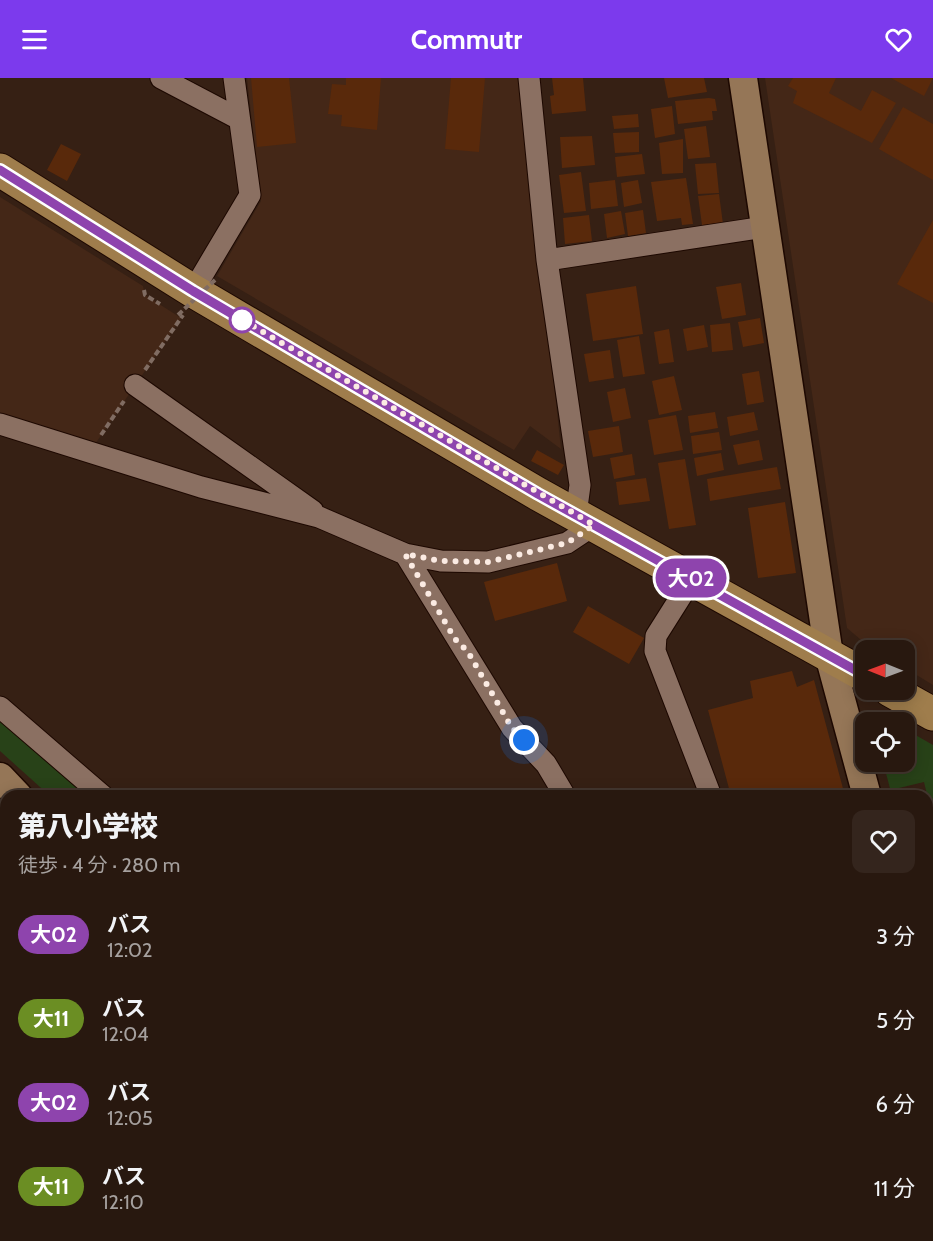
<!DOCTYPE html>
<html lang="ja">
<head>
<meta charset="utf-8">
<style>
  body { margin:0; font-family:Cabin,"Noto Sans JP",sans-serif; background:#34251d; color:#f1f3f6; height:100vh; display:flex; flex-direction:column; font-size:22px; white-space:nowrap }
  * { box-sizing:border-box; margin:0 }
  p { font-size:20px; color:#a5a09e }
  .icon { flex:none; width:33px; height:33px; fill:none; stroke:currentColor; stroke-width:2; stroke-linecap:round; stroke-linejoin:round }
  .map { position:relative; flex:1; overflow:hidden }
  .drawer { position:absolute; left:0px; top:712px; width:933px; height:452px; display:flex; flex-direction:column; background:#28180f; border-radius:18px 18px 0 0; box-shadow:0 3px 15px #0003,0 0 0 2px #44372f }
  .drawer>* { flex:none }
  .badge { padding:0 12px; border-radius:20px; font-size:21px; line-height:39px }
  .needle { width:39px; rotate:271deg }
  .fabs { position:absolute; left:855px; top:562px; display:grid; gap:12px }
  .fabs a { display:grid; place-items:center; width:60px; height:60px; border-radius:12px; background:#28180f; box-shadow:0 3px 15px #0003,0 0 0 2px #44372f; font-size:30px }
  .you { position:absolute; width:30px; height:30px; margin:-15px; border:4px solid #fff; border-radius:50%; background:#1a73e8; box-shadow:0 0 0 9px #1a73e833 }
  .map>.badge { position:absolute; translate:-50% -50%; box-shadow:0 0 0 3px #fff }
  .round { display:grid; place-items:center; flex:none; width:63px; height:63px; border-radius:12px; background:#34251d }
  .head { display:flex; align-items:center; justify-content:space-between; height:102px; padding:0 18px }
  h1 { font-size:28px; font-weight:800; line-height:45px }
  ul { padding:0; list-style:none }
  li { display:flex; align-items:center; gap:18px; height:84px; padding:0 18px }
  li div { flex:1 }
  li b { display:block; font-size:22px }
  li em { font-style:normal }
  li .badge { min-width:66px; font-weight:700; text-align:center }
  header { display:flex; justify-content:space-between; align-items:center; height:78px; padding:0 18px; background:#7c3aed; color:#fff; font-size:27px; font-weight:800 }
  .map>svg:first-child { display:block }
  .built { fill:#442717 }
  .green { fill:#284218 }
  .building { fill:#59290b }
  .lines { fill:none; stroke-linecap:round; stroke-linejoin:round }
  .lane-casing { stroke:#1d0801; stroke-width:13 }
  .street-casing { stroke:#1d0801; stroke-width:23 }
  .secondary-casing { stroke:#1d0801; stroke-width:31 }
  .primary-casing { stroke:#1d0801; stroke-width:35 }
  .path { stroke:#806c62; stroke-width:4; stroke-dasharray:6 3; stroke-linecap:butt }
  .lane { stroke:#8b7062; stroke-width:10 }
  .street { stroke:#8b7062; stroke-width:21 }
  .secondary { stroke:#957657; stroke-width:28 }
  .primary { stroke:#9f7d4c; stroke-width:33 }
  .path-bridge { stroke:#806c62; stroke-width:4; stroke-dasharray:6 3; stroke-linecap:butt }
  .line-casing { stroke:#fff; stroke-width:14 }
  .line { stroke:#8e44ad; stroke-width:9 }
  .walk { stroke:#fbebe3; stroke-width:6; stroke-dasharray:0 10.8 }
  .stop-dot { fill:#fff; stroke:#8e44ad; stroke-width:3 }
</style>
</head>
<body>
<header><svg class="icon" aria-label="menu" viewBox="0 0 24 24"><path d="M4 6h16M4 12h16M4 18h16"/></svg>Commutr<svg class="icon" aria-label="heart" viewBox="0 0 24 24"><path d="M12 20l-8-8c-3-5 5-10 8-4 3-6 11-1 8 4z"/></svg></header>
<div class="map">
<svg width="933" height="1163" viewBox="0 0 933 1163">
  <rect width="100%" height="100%" fill="#362014"/>
  <path class="built" d="M247 0H521L561 371 530 348 514 372 217 198 261 123Z
    M765 0H933V607L905 590 904 573H874L847 550Z
    M0 119 143 208 145 217 181 240 89 375 0 346Z"/>
  <path class="green" d="M0 629 103 718H50L0 673Z
    M905 651 933 667V828L927 820V726L929 725 924 704 899 710 901 718H892L883 684H904Z"/>
  <path class="building" d="M251 0H289L296 65 257 69Z
    M346 0H381L377 52 341 48 342 37 328 36 332 6 346 7Z
    M451 0H485L479 74 445 71Z
    M552 0H583L586 33 552 36 550 18 554 17Z
    M664 0H704L707 14 668 20Z
    M793 0H836L829 15 861 33 872 12 896 25 872 65 793 25 797 13 788 8Z
    M891 0H933L924 18Z
    M709 20 715 21 717 33H712L713 42 678 46 675 23Z
    M672 28 675 56 655 60 651 31Z
    M903 29 933 46V102L879 71Z
    M638 36 639 49 614 51 612 38Z
    M706 48 710 79 688 81 684 51Z
    M639 54V74L615 75 613 55Z
    M592 58 595 87 562 90 560 59Z
    M683 61V95L662 96 659 65Z
    M61 66 81 76 67 103 47 92Z
    M642 76 645 96 617 99 615 79Z
    M716 85 719 115 698 116 695 86Z
    M581 94 586 133 564 135 559 97Z
    M686 100 693 146 682 147 681 140 657 143 651 104Z
    M615 102 618 128 591 131 589 105Z
    M638 102 642 125 624 129 621 105Z
    M719 116 723 146 702 147 698 118Z
    M643 132 646 155 628 158 625 135Z
    M621 133 625 156 607 160 604 136Z
    M589 137 592 163 565 166 563 140Z
    M933 142V225L897 206Z
    M741 205 746 237 722 241 716 209Z
    M636 208 643 256 593 263 586 216Z
    M760 240 764 265 743 269 738 244Z
    M730 245 733 272 712 274 710 247Z
    M704 247 708 269 687 273 683 251Z
    M669 251 674 284 659 286 654 254Z
    M639 258 645 296 623 299 617 262Z
    M610 272 614 300 589 304 584 276Z
    M759 293 764 324 747 327 742 296Z
    M674 298 682 332 659 337 652 303Z
    M625 310 631 340 613 344 607 314Z
    M715 334 718 350 690 355 688 338Z
    M754 334 758 352 730 358 727 339Z
    M676 337 683 372 654 377 648 342Z
    M619 348 623 374 593 379 588 353Z
    M719 354 722 372 693 376 691 358Z
    M759 362 763 382 738 387 733 367Z
    M537 372 564 387 558 397 531 383Z
    M721 375 724 392 697 398 694 380Z
    M632 376 635 397 614 401 610 380Z
    M685 381 696 447 669 451 658 385Z
    M777 389 781 411 710 423 707 401Z
    M646 400 650 423 619 427 616 404Z
    M785 424 796 495 758 500 748 430Z
    M557 485 567 523 495 543 484 504Z
    M588 528 644 560 629 586 573 554Z
    M792 593 797 609 814 602 845 718H731L708 632 753 620 750 603Z
    M6 770V816L0 810V778Z"/>
  <g class="lines">
    <g class="lane-casing">
      <path id="lane" d="M0 915 6 927"/>
    </g>
    <g class="street-casing">
      <path id="street" d="M161 0 239 41
        M529 0 547 182 580 407 576 437
        M547 182 765 149
        M193 213 250 117 234 0
        M135 307 313 433
        M0 346 201 409 319 439 405 476 441 483 488 484 567 465 594 447
        M405 476 512 650 546 686 565 718
        M692 501 656 558 655 573 711 718
        M0 629 103 718
        M927 847 933 851
        M927 879 931 891 929 1163
        M754 1158V1163
        M878 1158V1163
        M385 1163 389 1158
        M627 1163V1158"/>
    </g>
    <g class="secondary-casing">
      <path id="secondary" d="M743 0 829 577 867 718
        M0 699 18 718
        M0 1053 6 1052
        M218 1158 219 1163"/>
    </g>
    <g class="primary-casing">
      <path id="primary" d="M0 92 193 213 538 416 866 598
        M890 612 933 636"/>
    </g>
    <path class="path" d="M144 212 145 217 160 226
      M145 292 183 237
      M101 357 124 323"/>
    <use href="#lane" class="lane"/>
    <use href="#street" class="street"/>
    <use href="#secondary" class="secondary"/>
    <use href="#primary" class="primary"/>
    <path class="path-bridge" d="M178 237 216 201"/>
  </g>
  <g class="lines">
    <g class="line-casing">
      <path id="line" d="M0 92 193 213 538 416 866 598"/>
    </g>
    <use href="#line" class="line"/>
    <path class="walk" d="M242 242 234 237 594 447 567 465 488 484 441 483 405 476 455 561 468 574 512 650 524 662"/>
  </g>
  <circle class="stop-dot" cx="242" cy="242" r="12"/>
</svg>
<div class="fabs">
<a><svg class="needle" viewBox="-14 -14 28 28"><path d="M0-13l5 13h-10z" fill="#e53935"/><path d="M0 13l5-13h-10z" fill="#a5a09e"/></svg></a>
<a><svg class="icon" aria-label="locate" viewBox="0 0 24 24"><circle cx="12" cy="12" r="6"/><path d="M12 2v4M12 18v4M2 12h4M18 12h4"/></svg></a>
</div>
<div class="you" style="left:524px;top:662px"></div>
<b class="badge" style="left:691px;top:500px;background:#8e44ad;color:#fff">大02</b>
<section class="drawer">
<div class="head"><div><h1>第八小学校</h1><p>徒歩 · 4 分 · 280 m</p></div><a class="round"><svg class="icon" aria-label="heart" viewBox="0 0 24 24"><path d="M12 20l-8-8c-3-5 5-10 8-4 3-6 11-1 8 4z"/></svg></a></div>
<ul>
<li><span class="badge" style="background:#8e44ad;color:#fff">大02</span><div><b>バス</b><p>12:02</p></div><em>3 分</em></li>
<li><span class="badge" style="background:#6b8e23;color:#fff">大11</span><div><b>バス</b><p>12:04</p></div><em>5 分</em></li>
<li><span class="badge" style="background:#8e44ad;color:#fff">大02</span><div><b>バス</b><p>12:05</p></div><em>6 分</em></li>
<li><span class="badge" style="background:#6b8e23;color:#fff">大11</span><div><b>バス</b><p>12:10</p></div><em>11 分</em></li>
</ul>
</section>
</div>
</body>
</html>
